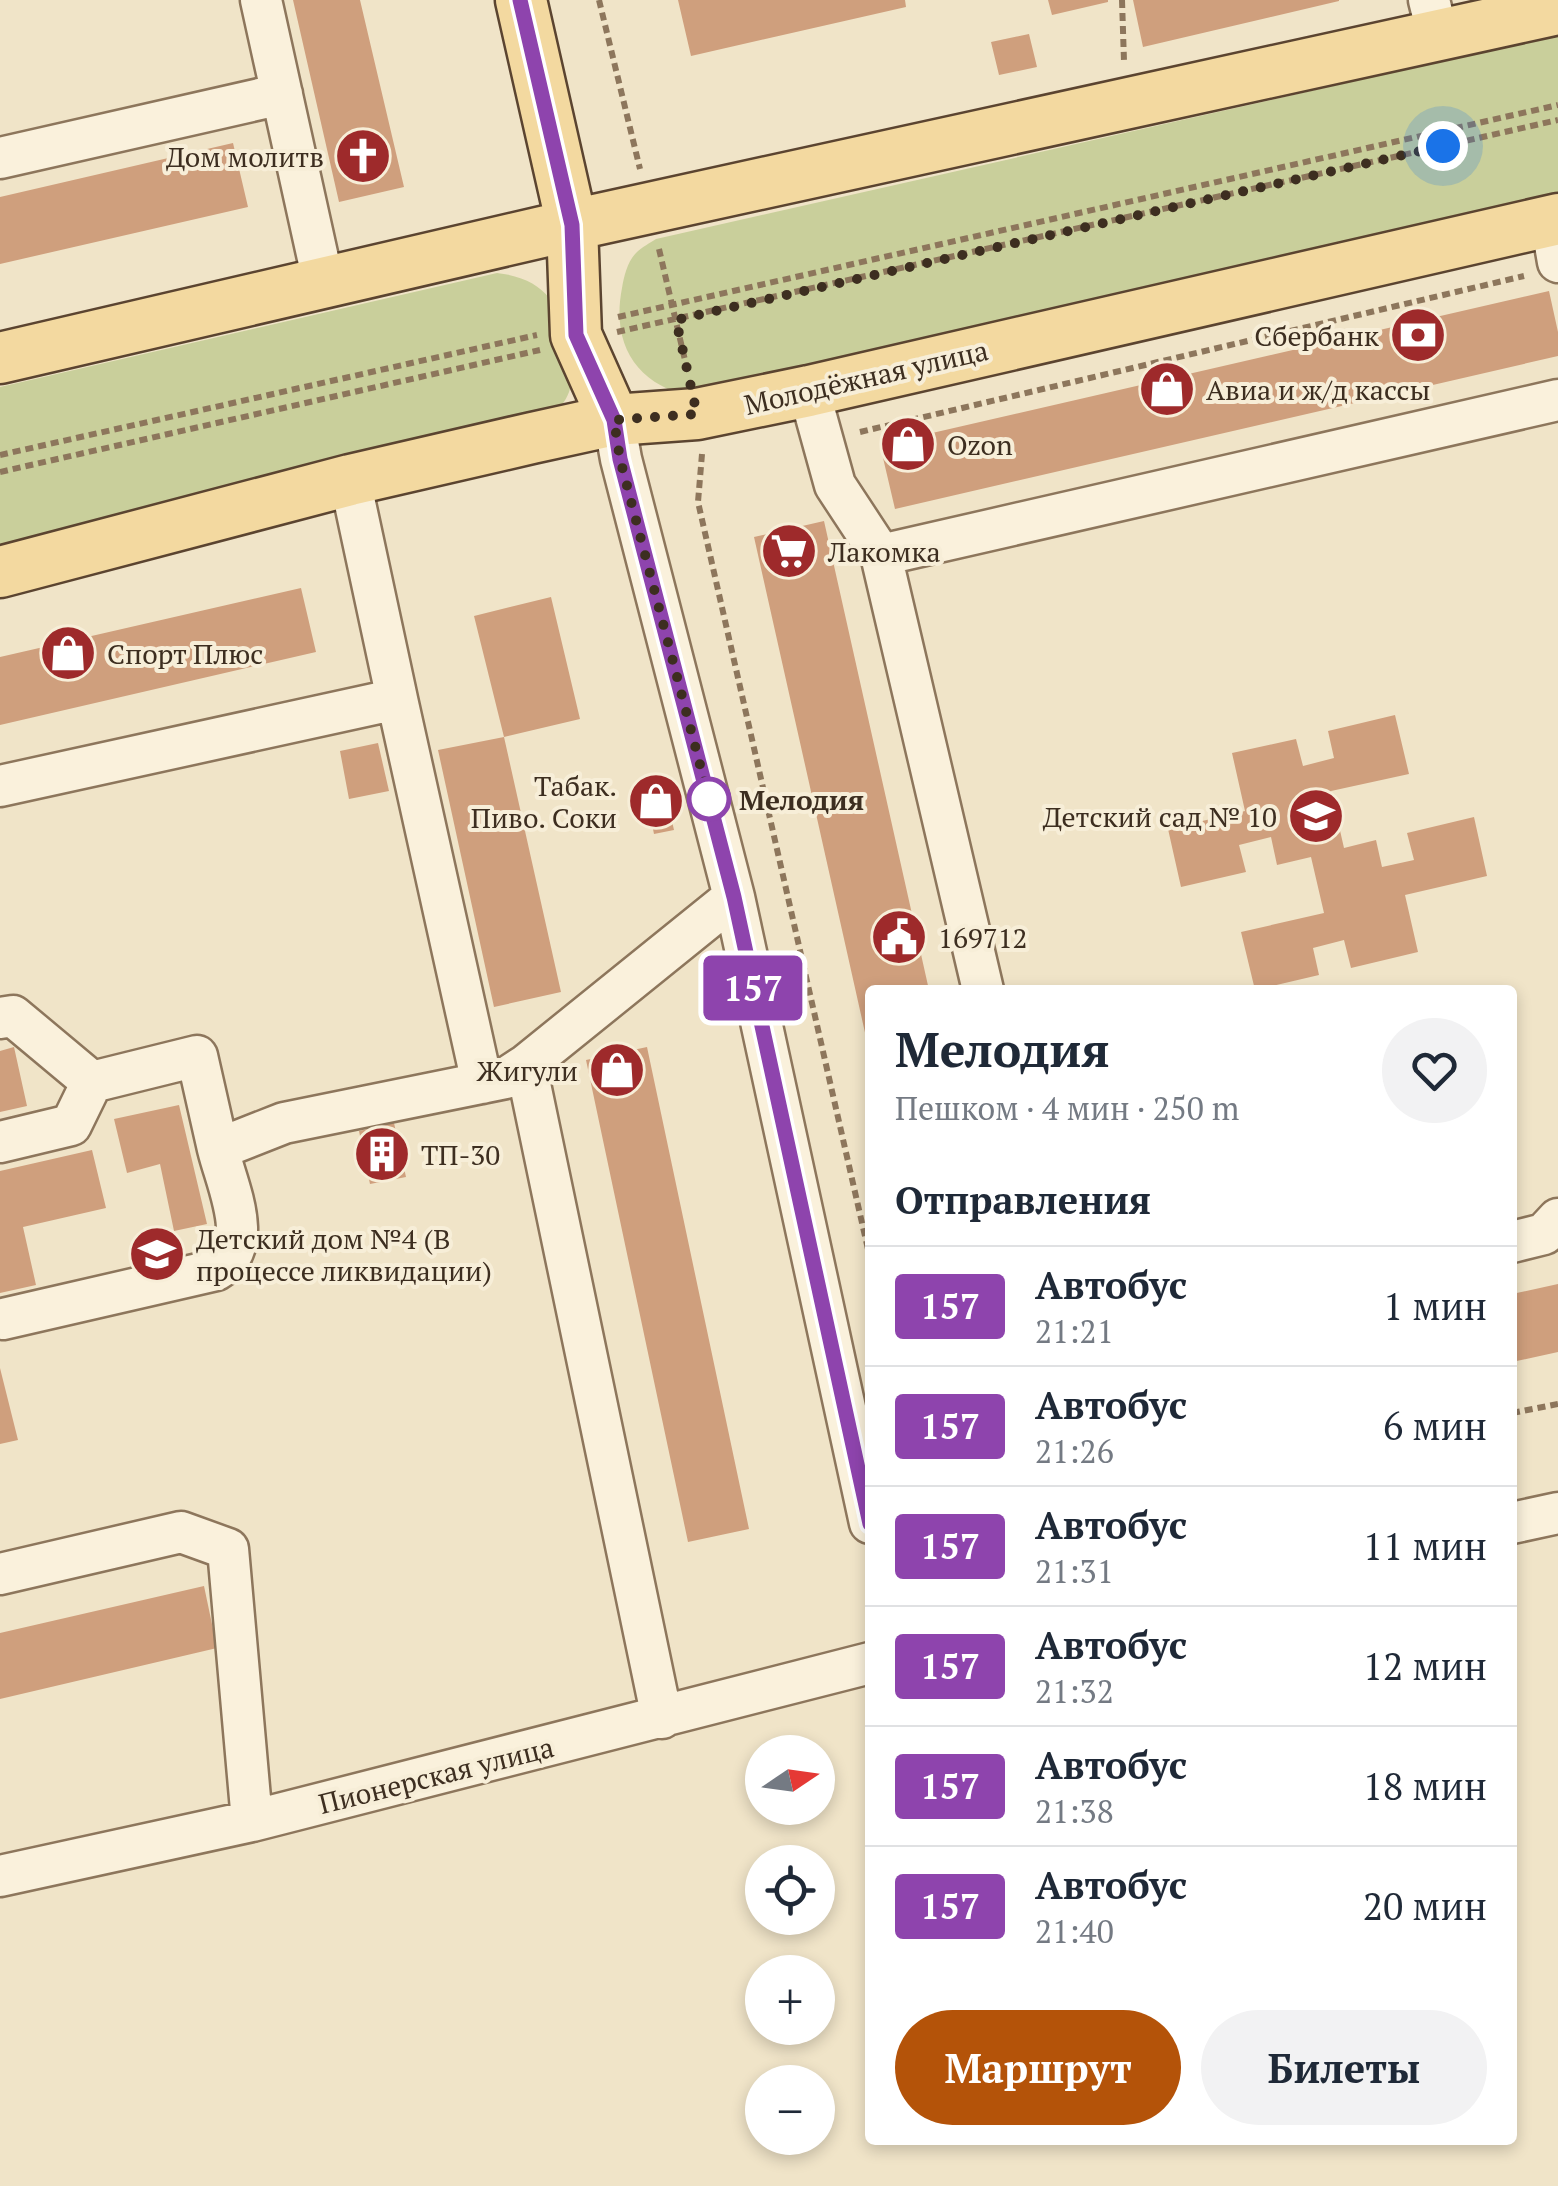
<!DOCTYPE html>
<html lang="ru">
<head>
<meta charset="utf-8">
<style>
  body { margin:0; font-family:"PT Serif",serif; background:#f2f2f3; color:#1f2937; height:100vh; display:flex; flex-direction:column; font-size:38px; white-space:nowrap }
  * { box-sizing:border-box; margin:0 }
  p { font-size:32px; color:#747a83 }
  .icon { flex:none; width:55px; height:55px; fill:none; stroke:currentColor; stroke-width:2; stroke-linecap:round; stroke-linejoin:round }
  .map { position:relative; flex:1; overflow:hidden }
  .details { position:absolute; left:865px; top:985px; width:652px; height:1160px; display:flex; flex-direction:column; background:#fff; border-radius:10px; box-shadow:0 5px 15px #0003 }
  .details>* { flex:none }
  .badge { padding:0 20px; border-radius:8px; font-size:35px; line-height:65px }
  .needle { width:65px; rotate:77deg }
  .controls { position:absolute; left:745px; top:1735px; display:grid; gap:20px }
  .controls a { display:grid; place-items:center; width:90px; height:90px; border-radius:50%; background:#fff; box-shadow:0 5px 15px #0003; font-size:50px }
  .you { position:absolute; width:50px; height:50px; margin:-25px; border:8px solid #fff; border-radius:50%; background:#1a73e8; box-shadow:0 0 0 15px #1a73e833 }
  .map>.badge { position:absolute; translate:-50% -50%; box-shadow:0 0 0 5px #fff }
  h2 { padding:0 30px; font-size:38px; line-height:90px }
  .round { display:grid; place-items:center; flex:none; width:105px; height:105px; border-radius:52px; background:#f2f2f3 }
  .head { display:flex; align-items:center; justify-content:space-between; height:170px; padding:0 30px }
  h1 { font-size:48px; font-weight:700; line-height:75px }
  .cta { display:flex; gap:20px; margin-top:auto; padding:20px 30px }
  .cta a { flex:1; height:115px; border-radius:60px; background:#b45309; color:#fff; font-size:40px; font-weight:700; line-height:115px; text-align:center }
  .cta a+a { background:#f2f2f3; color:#1f2937 }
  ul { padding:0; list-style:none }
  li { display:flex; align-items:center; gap:30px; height:120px; padding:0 30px; border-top:2px solid #e0e1e3 }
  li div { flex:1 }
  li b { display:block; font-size:38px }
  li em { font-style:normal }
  li .badge { min-width:110px; font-weight:700; text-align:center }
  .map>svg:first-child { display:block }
  .green { fill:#c9cf9b }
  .building { fill:#cf9f7d }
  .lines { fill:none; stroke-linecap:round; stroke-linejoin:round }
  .minor-casing { stroke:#8d765c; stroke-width:45 }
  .major-casing { stroke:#5b4430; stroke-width:55 }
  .path { stroke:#8d765c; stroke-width:6; stroke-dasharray:8 5; stroke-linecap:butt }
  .minor { stroke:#faf1dc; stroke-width:40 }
  .major { stroke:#f3d9a0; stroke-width:50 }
  .line-casing { stroke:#fff; stroke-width:22 }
  .line { stroke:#8e44ad; stroke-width:15 }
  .walk { stroke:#3d2e20; stroke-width:10; stroke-dasharray:0 18 }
  .stop-dot { fill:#fff; stroke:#8e44ad; stroke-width:5 }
  .labels { text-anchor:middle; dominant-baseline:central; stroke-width:8; stroke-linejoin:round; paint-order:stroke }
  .poi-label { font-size:28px; fill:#3d2e20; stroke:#f7eed8; text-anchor:start }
  .street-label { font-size:28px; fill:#3d2e20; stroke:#f7eed8 }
  .stop-label { font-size:28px; font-weight:bold; fill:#3d2e20; stroke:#f7eed8; text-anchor:start }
</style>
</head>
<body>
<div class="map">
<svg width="1558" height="2186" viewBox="0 0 1558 2186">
  <rect width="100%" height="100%" fill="#f0e4c8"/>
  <path class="green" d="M1558 35V203L693 397C636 385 611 344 622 288 624 276 628 260 637 252 642 247 650 243 656 239Z
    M497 273C543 278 560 303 569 345 572 362 575 375 569 392 566 401 558 410 552 418L0 551V387Z"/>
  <path class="building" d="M293 0H360L404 187 339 202Z
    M678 0H905L906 7 691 56Z
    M1048 0H1108V2L1052 15Z
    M1133 0H1339V1L1143 47Z
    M1029 34 1037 67 999 75 991 42Z
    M233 143 248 207 0 264V197Z
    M1549 291 1558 332V356L895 509 880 445Z
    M824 521 929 990H870L868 1046 754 537Z
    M301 588 316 652 0 725V657Z
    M551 597 580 719 504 737 561 992 494 1007 438 750 504 737 474 616Z
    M1395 715 1409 774 1331 791 1344 848 1376 840 1382 867 1414 860 1407 833 1474 817 1487 876 1405 895 1418 952 1351 968 1344 940 1313 948 1319 975 1255 990 1241 932 1324 913 1311 857 1277 865 1271 837 1239 845 1246 872 1181 887 1168 829 1245 811 1232 753 1296 739 1303 766 1334 758 1328 731Z
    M378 743 389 791 349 799 340 751Z
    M665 791 674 830 654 834 646 795Z
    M14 1047 27 1106 0 1112V1051Z
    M647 1047 749 1529 688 1542 586 1060Z
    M179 1105 207 1224 174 1231 160 1164 127 1173 114 1119Z
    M394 1123 406 1177 370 1184 359 1131Z
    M92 1150 106 1208 23 1227 36 1285 0 1293V1171Z
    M1558 1284V1352L1512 1362V1294Z
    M0 1368 18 1440 0 1444Z
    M204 1586 217 1648 0 1699V1633Z"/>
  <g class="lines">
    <g class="minor-casing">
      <path id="minor" d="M261 0 323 281
        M1429 0 1438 36
        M0 158 282 94
        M1551 221 1558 262
        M809 391 835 485 881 555
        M614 420 621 459 734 897 870 1523
        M350 480 397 699
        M0 786 397 699 482 1083
        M983 990 881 555 1558 400
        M0 1018 13 1016 92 1082 197 1056 218 1149 284 1123 506 1078 526 1065 662 1718
        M526 1065 734 897
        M0 1142 71 1125 92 1082
        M1512 1242 1544 1234 1558 1219
        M3 1319 216 1270C257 1246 227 1186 218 1149
        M1512 1523 1558 1513
        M0 1574 181 1532 228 1549 252 1821
        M0 1876 252 1821 870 1663"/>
    </g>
    <g class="major-casing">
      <path id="major" d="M521 0 572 225 576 335 614 420
        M0 358 572 225 1558 9
        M0 572 350 480 532 438 614 420 697 414 809 391 1558 219"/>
    </g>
    <path class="path" d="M599 0 640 169
      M1122 0 1124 61
      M659 249 688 373
      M618 317 1558 105
      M617 332 1558 120
      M860 432 1524 276
      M702 454 698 502 870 1258
      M0 455 537 335
      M0 472 540 350
      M1512 1413 1558 1404"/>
    <use href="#minor" class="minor"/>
    <use href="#major" class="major"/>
  </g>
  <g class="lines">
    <g class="line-casing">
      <path id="line" d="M520 0 572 225 576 335 614 420 620 459 734 897 870 1524"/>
    </g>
    <use href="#line" class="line"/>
    <path class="walk" d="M709 799 620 459 614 420 697 414 676 320 1443 146"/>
  </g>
  <defs>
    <g id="church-disc" transform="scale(2.875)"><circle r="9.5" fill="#9e2a2b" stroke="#f7eed8"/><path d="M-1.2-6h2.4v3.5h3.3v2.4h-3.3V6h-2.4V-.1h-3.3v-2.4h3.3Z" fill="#fff"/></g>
    <g id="bank-disc" transform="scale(2.875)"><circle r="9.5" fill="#9e2a2b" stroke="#f7eed8"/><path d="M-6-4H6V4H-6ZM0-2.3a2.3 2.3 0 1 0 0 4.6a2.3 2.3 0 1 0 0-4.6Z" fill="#fff"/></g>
    <g id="shop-disc" transform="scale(2.875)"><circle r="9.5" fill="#9e2a2b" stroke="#f7eed8"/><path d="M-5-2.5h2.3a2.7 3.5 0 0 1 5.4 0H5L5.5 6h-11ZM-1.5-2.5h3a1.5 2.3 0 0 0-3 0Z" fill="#fff"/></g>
    <g id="supermarket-disc" transform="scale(2.875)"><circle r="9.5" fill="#9e2a2b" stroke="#f7eed8"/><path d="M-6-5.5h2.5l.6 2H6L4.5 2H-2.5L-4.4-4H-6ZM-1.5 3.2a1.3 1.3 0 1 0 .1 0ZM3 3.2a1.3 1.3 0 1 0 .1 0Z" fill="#fff"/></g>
    <g id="school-disc" transform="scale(2.875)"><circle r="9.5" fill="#9e2a2b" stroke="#f7eed8"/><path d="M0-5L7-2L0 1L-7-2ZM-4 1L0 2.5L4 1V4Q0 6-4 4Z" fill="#fff"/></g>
    <g id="civic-disc" transform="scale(2.875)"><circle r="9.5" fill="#9e2a2b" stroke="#f7eed8"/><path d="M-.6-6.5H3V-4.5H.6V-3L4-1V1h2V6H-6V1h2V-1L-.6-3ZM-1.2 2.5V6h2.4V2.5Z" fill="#fff"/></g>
    <g id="building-disc" transform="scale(2.875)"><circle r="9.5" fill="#9e2a2b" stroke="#f7eed8"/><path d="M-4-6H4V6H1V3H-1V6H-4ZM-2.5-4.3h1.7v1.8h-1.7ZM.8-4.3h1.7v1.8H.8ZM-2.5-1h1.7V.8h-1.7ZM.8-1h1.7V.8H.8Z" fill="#fff"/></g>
  </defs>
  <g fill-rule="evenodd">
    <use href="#church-disc" x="363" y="156"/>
    <use href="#bank-disc" x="1418" y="335"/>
    <use href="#shop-disc" x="1167" y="389"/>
    <use href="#shop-disc" x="908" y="444"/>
    <use href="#supermarket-disc" x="789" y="551"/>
    <use href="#shop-disc" x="68" y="653"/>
    <use href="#shop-disc" x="656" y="801"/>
    <use href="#school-disc" x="1316" y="816"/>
    <use href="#civic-disc" x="899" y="937"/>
    <use href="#shop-disc" x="617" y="1070"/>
    <use href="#building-disc" x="382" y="1154"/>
    <use href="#school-disc" x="157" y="1254"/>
  </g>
  <circle class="stop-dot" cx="709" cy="799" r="20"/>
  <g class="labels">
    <g class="poi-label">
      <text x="324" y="156" text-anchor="end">Дом молитв</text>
      <text x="1379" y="335" text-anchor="end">Сбербанк</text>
      <text x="1206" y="389">Авиа и ж/д кассы</text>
      <text x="947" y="444">Ozon</text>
      <text x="828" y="551">Лакомка</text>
      <text x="107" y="653">Спорт Плюс</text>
      <text x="617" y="785" text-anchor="end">Табак.<tspan x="617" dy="32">Пиво. Соки</tspan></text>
      <text x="1277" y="816" text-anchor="end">Детский сад № 10</text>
      <text x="938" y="937">169712</text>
      <text x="578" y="1070" text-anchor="end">Жигули</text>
      <text x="421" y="1154">ТП-30</text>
      <text x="196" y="1238">Детский дом №4 (В<tspan x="196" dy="32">процессе ликвидации)</tspan></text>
    </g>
    <g class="street-label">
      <text transform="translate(866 377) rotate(-13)">Молодёжная улица</text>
      <text transform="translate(436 1775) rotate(-14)">Пионерская улица</text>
    </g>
    <g class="stop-label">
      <text x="739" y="799">Мелодия</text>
    </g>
  </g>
</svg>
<div class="controls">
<a><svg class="needle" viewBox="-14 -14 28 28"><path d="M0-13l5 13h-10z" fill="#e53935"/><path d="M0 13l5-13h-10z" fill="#747a83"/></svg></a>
<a><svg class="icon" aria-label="locate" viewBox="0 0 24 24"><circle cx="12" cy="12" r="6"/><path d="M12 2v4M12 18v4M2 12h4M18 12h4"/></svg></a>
<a>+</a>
<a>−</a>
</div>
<div class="you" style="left:1443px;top:146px"></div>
<b class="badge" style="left:753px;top:988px;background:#8e44ad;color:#fff">157</b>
<section class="details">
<div class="head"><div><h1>Мелодия</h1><p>Пешком · 4 мин · 250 m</p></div><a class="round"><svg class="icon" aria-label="heart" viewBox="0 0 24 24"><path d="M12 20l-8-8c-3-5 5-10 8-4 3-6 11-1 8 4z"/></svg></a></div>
<h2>Отправления</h2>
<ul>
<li><span class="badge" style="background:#8e44ad;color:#fff">157</span><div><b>Автобус</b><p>21:21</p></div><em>1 мин</em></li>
<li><span class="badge" style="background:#8e44ad;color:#fff">157</span><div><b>Автобус</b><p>21:26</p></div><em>6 мин</em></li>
<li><span class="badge" style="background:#8e44ad;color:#fff">157</span><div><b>Автобус</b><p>21:31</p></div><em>11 мин</em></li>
<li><span class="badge" style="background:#8e44ad;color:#fff">157</span><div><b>Автобус</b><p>21:32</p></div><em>12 мин</em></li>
<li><span class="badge" style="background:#8e44ad;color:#fff">157</span><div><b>Автобус</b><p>21:38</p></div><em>18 мин</em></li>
<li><span class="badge" style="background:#8e44ad;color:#fff">157</span><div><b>Автобус</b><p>21:40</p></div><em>20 мин</em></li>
</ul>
<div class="cta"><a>Маршрут</a><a>Билеты</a></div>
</section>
</div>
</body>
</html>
